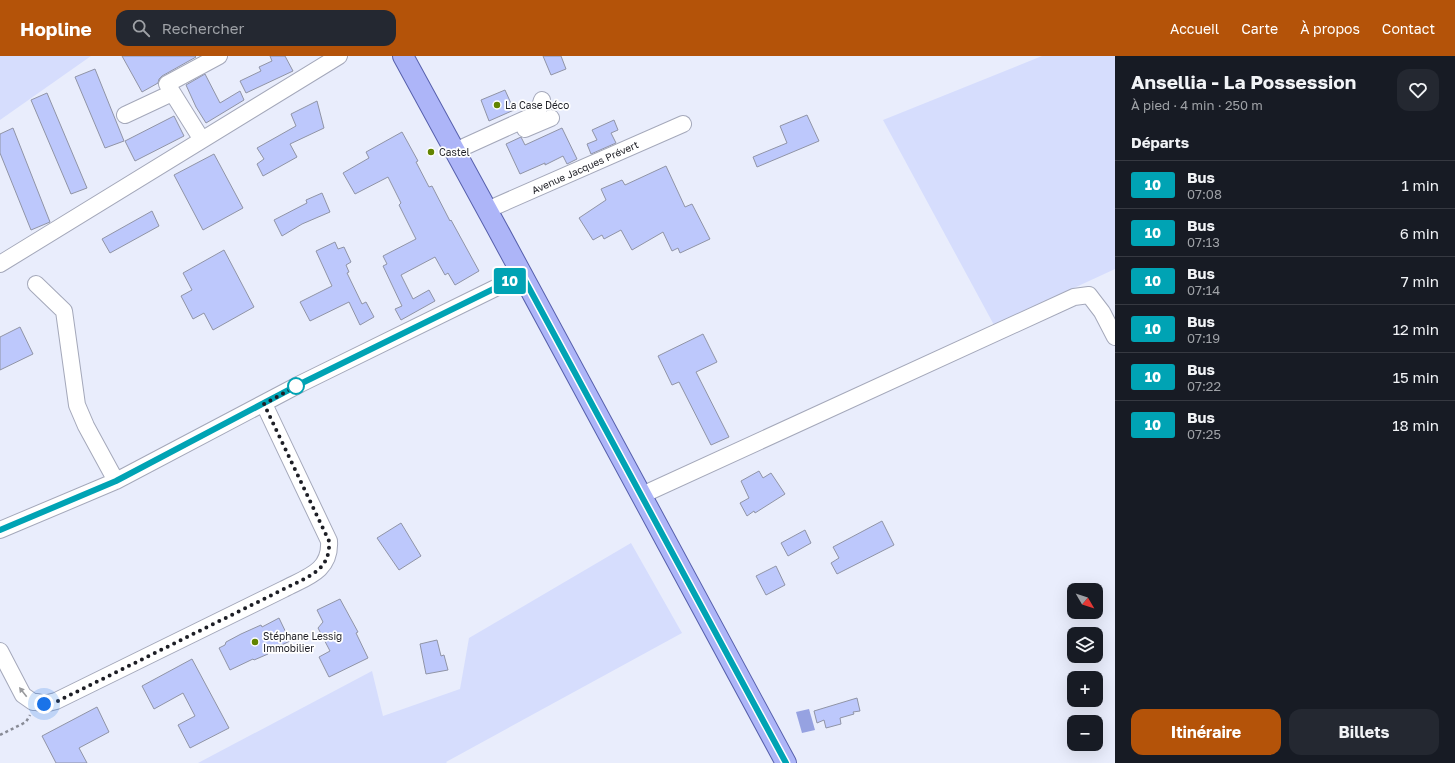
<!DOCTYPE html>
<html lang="fr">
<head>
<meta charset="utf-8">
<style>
  body { margin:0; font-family:"Golos Text",sans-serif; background:#242831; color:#f1f3f6; height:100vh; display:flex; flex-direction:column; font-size:15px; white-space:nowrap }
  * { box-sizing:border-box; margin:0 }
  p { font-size:13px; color:#9ea1a6 }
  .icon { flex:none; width:22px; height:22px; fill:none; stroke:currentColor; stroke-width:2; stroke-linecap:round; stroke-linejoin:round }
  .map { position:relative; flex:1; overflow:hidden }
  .details { display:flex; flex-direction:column; background:#171b24; width:340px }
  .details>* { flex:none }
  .badge { padding:0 8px; border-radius:3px; font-size:14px; line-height:26px }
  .needle { width:26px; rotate:129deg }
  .controls { position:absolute; left:1067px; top:527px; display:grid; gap:8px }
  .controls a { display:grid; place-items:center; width:36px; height:36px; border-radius:8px; background:#171b24; box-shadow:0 4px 16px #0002; font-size:20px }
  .you { position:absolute; width:20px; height:20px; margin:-10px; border:3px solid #fff; border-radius:50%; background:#1a73e8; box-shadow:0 0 0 6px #1a73e833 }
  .map>.badge { position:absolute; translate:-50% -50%; box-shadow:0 0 0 2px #fff }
  h2 { padding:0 16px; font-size:15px; line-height:36px }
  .round { display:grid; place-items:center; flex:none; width:42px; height:42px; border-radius:12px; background:#242831 }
  .headline { display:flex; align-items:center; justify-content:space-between; height:68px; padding:0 16px }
  h1 { font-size:19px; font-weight:700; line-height:30px }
  .button { display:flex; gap:8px; margin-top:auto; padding:8px 16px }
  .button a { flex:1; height:46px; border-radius:12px; background:#b45309; color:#fff; font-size:16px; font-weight:700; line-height:46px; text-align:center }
  .button a+a { background:#242831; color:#f1f3f6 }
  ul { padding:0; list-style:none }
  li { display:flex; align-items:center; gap:12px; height:48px; padding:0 16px; border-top:1px solid #363941 }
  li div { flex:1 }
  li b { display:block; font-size:15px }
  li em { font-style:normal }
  li .badge { min-width:44px; font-weight:700; text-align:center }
  header { display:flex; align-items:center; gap:24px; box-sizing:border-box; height:56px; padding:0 20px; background:#b45309; color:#fff }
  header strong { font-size:19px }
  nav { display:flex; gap:22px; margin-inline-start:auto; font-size:14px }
  .search { width:280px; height:36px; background:#242831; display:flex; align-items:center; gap:10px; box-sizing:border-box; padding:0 14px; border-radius:12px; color:#9ea1a6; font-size:15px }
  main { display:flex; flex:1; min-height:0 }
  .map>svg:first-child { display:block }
  .green { fill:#d6ddfd }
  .water { fill:#96a2e1 }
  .building { fill:#bdc8fc; stroke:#9094a6 }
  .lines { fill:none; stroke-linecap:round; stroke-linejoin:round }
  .minor-casing { stroke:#a4a8ba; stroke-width:18 }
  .major-casing { stroke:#5760ac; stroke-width:22 }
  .path { stroke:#888b96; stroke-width:2.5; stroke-dasharray:3 3; stroke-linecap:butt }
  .minor { stroke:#fff; stroke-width:16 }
  .major { stroke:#adb5f8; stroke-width:20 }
  .oneway { fill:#999a9d }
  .line-casing { stroke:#fff; stroke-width:9 }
  .line { stroke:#00a3b4; stroke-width:6 }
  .walk { stroke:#1d1e25; stroke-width:4; stroke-dasharray:0 7.2 }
  .poi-dot { fill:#628400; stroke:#fff; stroke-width:1.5 }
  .stop-dot { fill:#fff; stroke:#00a3b4; stroke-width:2 }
  .labels { text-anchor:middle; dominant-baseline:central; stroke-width:3.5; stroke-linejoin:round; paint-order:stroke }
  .poi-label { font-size:10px; fill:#1d1e25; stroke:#fff; text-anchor:start }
  .street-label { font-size:10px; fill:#1d1e25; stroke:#fff }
</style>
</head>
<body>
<header>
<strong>Hopline</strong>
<div class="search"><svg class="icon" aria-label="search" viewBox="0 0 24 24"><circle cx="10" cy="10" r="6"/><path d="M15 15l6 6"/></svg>Rechercher</div>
<nav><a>Accueil</a><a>Carte</a><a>À propos</a><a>Contact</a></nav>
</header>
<main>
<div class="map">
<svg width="1115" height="707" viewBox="0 0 1115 707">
  <rect width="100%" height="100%" fill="#e9edfc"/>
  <path class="green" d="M0 0H91L0 64Z
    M1042 0H1115V213L994 269 883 64Z
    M631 487 682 577 446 706 447 707H198L372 615 383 660 460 633 469 582Z"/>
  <path class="water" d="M809 653 815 674 802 677 796 656Z"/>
  <path class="building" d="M122 0H195L196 1 162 20 159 23 158 27 142 36Z
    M270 0H285L293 15 246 37 240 25 261 15 259 11 272 5Z
    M543 0H561L566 13 551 19Z
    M95 13 124 85 105 92 75 21Z
    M205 18 220 47 240 35 244 44 206 67 196 51 186 29Z
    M505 34 514 54 489 65 481 44Z
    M47 37 87 132 71 138 31 44Z
    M317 45 324 72 290 88 297 101 263 120 257 108 264 103 257 92 296 70 291 58Z
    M807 59 819 85 757 111 753 101 787 87 780 70Z
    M174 60 184 80 135 105 125 85Z
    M614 64 618 74 611 77 616 87 591 98 587 88 597 84 592 74Z
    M13 72 50 166 31 174 0 97V78Z
    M562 72 577 103 567 108 563 100 545 109V107L520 118 506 88 521 81 525 89Z
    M402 76 418 105 416 106 429 131 432 130 450 165 451 164 479 215 455 229 448 217 445 219 435 201 401 219 413 243 429 234 435 245 401 264 395 253 402 250 383 210 387 208 383 200 416 183 399 149 401 147 388 121 355 138 343 117 369 102 366 96Z
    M214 98 243 152 203 174 174 119Z
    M666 110 685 151 692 148 710 183 680 197 678 192 672 195 663 176 632 194 621 174 604 183 602 179 593 184 579 162 606 144 601 133 622 124 625 129Z
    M322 137 330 156 302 168 282 180 274 164 307 147 306 144Z
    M152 155 159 170 110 197 102 183Z
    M335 186 338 193 344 191 351 206 346 209 349 216 347 217 362 248 366 246 374 261 360 269 349 246 310 265 300 246 332 230 316 195Z
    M224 194 254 251 213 274 204 257 193 263 181 240 192 234 183 217Z
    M20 271 33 298 0 314V281Z
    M703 278 717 306 696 316 729 381 711 389 679 326 672 329 658 300Z
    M759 415 763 422 771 417 785 438 755 457 754 455 747 460 740 447 749 442 741 425Z
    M882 465 894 489 837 518 831 507 839 502 833 491Z
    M401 467 421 500 399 514 377 482Z
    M805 474 811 487 788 500 781 487Z
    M776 510 785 529 766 539 756 520Z
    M340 543 358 576 356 577 368 602 329 621 319 601 330 595 318 572 323 566 317 554Z
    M279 562 290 585 267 596 268 598 254 604 253 603 230 614 219 592 225 589 226 586 241 578 261 569 262 571Z
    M437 584 441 600 444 599 448 614 426 618 420 588Z
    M192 603 229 672 190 692 178 669 195 660 183 637 154 653 142 630Z
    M857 642 860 655 853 656 854 658 840 662 841 668 826 672 824 664 817 667 814 655Z
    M97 651 109 676 79 692 87 707H56L42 680Z"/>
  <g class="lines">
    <g class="minor-casing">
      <path id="minor" d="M125 59 172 37
        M525 73 551 62
        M202 84 167 28 219 0
        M455 95 532 60 540 50 542 44
        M487 154 683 68
        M0 208 339 0
        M36 228 64 255 77 349 86 370 116 425
        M642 439 1074 241 1089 239 1102 256 1115 281
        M0 474 116 425 300 328 522 219
        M0 595 23 639 33 646H37L44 648 56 645 284 533C307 521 331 515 329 485L264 348"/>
    </g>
    <g class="major-casing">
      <path id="major" d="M403 0 498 174 786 707"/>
    </g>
    <path class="path" d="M0 679 26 666 30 659"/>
    <use href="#minor" class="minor"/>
    <use href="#major" class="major"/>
  </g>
  <defs><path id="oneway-solid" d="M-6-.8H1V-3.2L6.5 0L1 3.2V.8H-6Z"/></defs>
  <use class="oneway" href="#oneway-solid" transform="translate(23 636) rotate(-128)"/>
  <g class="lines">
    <g class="line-casing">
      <path id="line" d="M0 474 116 425 300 328 522 219 786 707"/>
    </g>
    <use href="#line" class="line"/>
    <path class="walk" d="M44 648 56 646 284 533C307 521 331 515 329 485L264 348 300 328 296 330"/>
  </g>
  <g class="poi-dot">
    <circle cx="497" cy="49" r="4"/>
    <circle cx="431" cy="96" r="4"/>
    <circle cx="255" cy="586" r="4"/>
  </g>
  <circle class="stop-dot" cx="296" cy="330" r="8"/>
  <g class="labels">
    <g class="poi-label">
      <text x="505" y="49">La Case Déco</text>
      <text x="439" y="96">Castel</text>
      <text x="263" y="580">Stéphane Lessig<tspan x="263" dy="12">Immobilier</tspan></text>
    </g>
    <g class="street-label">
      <text transform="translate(585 111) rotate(-24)">Avenue Jacques Prévert</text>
    </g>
  </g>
</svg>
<div class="controls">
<a><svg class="needle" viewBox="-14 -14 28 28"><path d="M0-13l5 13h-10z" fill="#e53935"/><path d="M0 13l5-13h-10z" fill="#9ea1a6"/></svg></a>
<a><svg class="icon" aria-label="layers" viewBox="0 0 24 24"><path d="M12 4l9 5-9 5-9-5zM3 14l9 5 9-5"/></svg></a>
<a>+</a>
<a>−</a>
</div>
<div class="you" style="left:44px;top:648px"></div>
<b class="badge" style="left:510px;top:225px;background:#00a3b4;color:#fff">10</b>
</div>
<section class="details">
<div class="headline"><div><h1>Ansellia - La Possession</h1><p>À pied · 4 min · 250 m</p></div><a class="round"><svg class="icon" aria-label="heart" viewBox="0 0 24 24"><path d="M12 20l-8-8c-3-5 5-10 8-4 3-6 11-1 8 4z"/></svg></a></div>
<h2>Départs</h2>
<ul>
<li><span class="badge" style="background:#00a3b4;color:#fff">10</span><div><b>Bus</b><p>07:08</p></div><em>1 min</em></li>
<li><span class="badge" style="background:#00a3b4;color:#fff">10</span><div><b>Bus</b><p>07:13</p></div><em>6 min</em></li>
<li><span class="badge" style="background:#00a3b4;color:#fff">10</span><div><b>Bus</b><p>07:14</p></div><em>7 min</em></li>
<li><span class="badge" style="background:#00a3b4;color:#fff">10</span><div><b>Bus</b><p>07:19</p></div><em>12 min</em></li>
<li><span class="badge" style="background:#00a3b4;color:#fff">10</span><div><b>Bus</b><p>07:22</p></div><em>15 min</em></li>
<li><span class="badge" style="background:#00a3b4;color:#fff">10</span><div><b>Bus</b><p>07:25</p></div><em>18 min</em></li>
</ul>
<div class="button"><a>Itinéraire</a><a>Billets</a></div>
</section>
</main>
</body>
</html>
